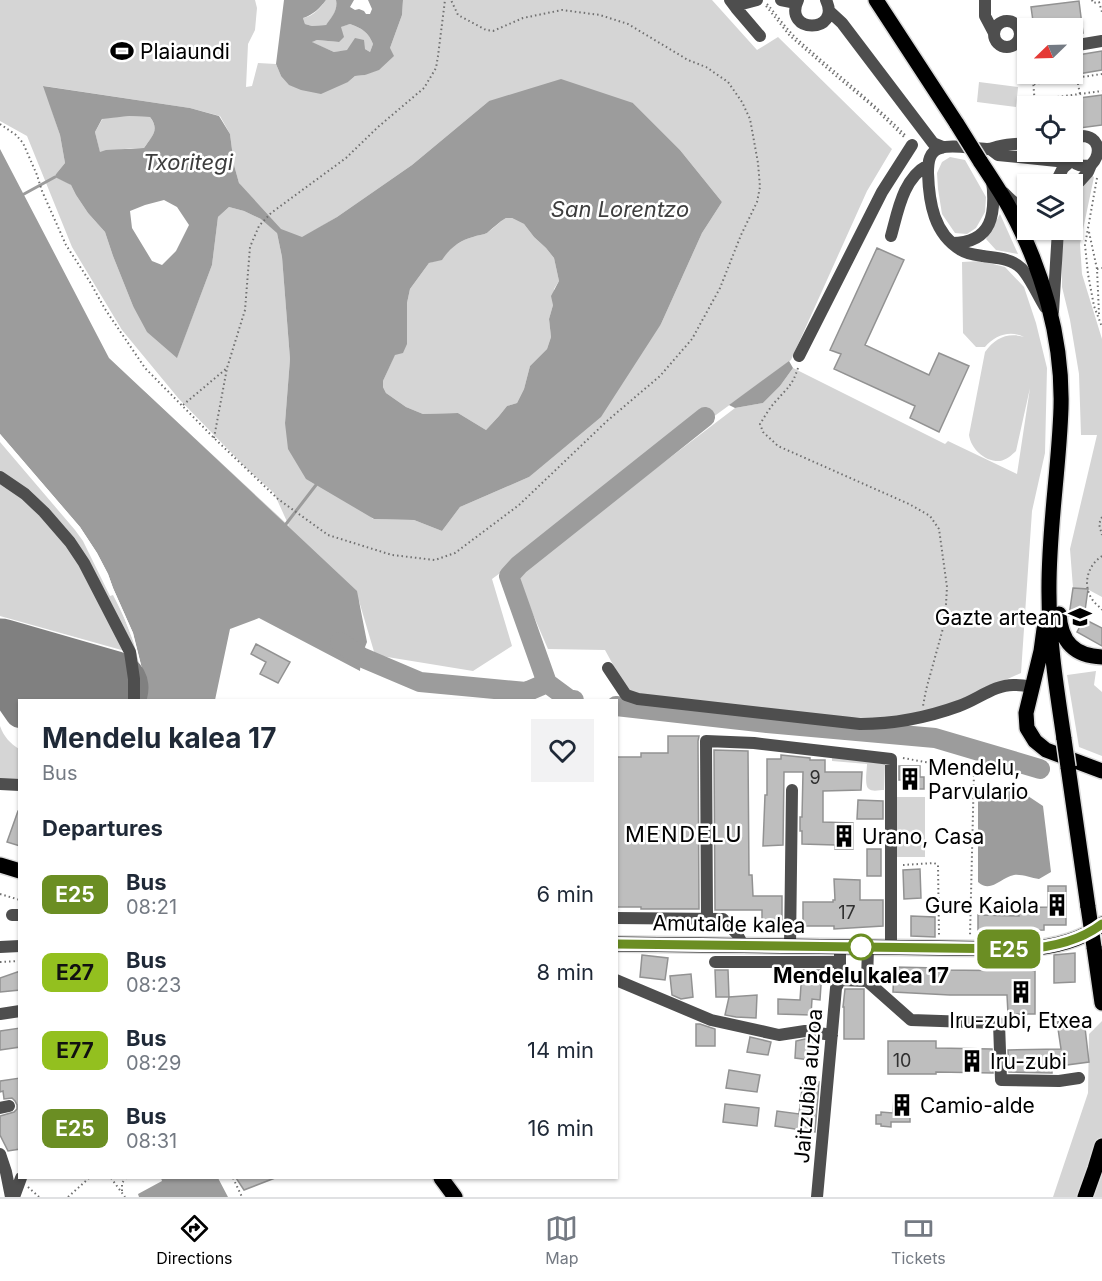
<!DOCTYPE html>
<html lang="en">
<head>
<meta charset="utf-8">
<style>
  body { margin:0; font-family:Inter,sans-serif; background:#f2f2f3; color:#1f2937; height:100vh; display:flex; flex-direction:column; font-size:22px; white-space:nowrap }
  * { box-sizing:border-box; margin:0 }
  p { font-size:20px; color:#747a83 }
  .icon { flex:none; width:33px; height:33px; fill:none; stroke:currentColor; stroke-width:2; stroke-linecap:round; stroke-linejoin:round }
  .map { position:relative; flex:1; overflow:hidden }
  .side { position:absolute; left:18px; top:699px; width:600px; height:480px; display:flex; flex-direction:column; background:#fff; border-radius:0px; box-shadow:0 2px 4px #0004 }
  .side>* { flex:none }
  .badge { padding:0 12px; border-radius:9px; font-size:21px; line-height:39px }
  .needle { width:39px; rotate:247deg }
  .controls { position:absolute; left:1017px; top:18px; display:grid; gap:12px }
  .controls a { display:grid; place-items:center; width:66px; height:66px; border-radius:0px; background:#fff; box-shadow:0 2px 4px #0004; font-size:30px }
  .map>.badge { position:absolute; translate:-50% -50%; box-shadow:0 0 0 3px #fff }
  h2 { padding:0 24px; font-size:22px; line-height:54px }
  .round { display:grid; place-items:center; flex:none; width:63px; height:63px; border-radius:0px; background:#f2f2f3 }
  .overview { display:flex; align-items:center; justify-content:space-between; height:102px; padding:0 24px }
  h1 { font-size:28px; font-weight:700; line-height:45px }
  ul { padding:0; list-style:none }
  li { display:flex; align-items:center; gap:18px; height:78px; padding:0 24px }
  li div { flex:1 }
  li b { display:block; font-size:22px }
  li em { font-style:normal }
  li .badge { min-width:66px; font-weight:700; text-align:center }
  .dock { display:flex; justify-content:space-around; align-items:center; height:84px; border-top:2px solid #e0e1e3; background:#fff; font-size:16px; color:#747a83 }
  .dock a { display:grid; justify-items:center; gap:3px }
  .dock .on { color:#000 }
  .map>svg:first-child { display:block }
  .green { fill:#d5d5d5; fill-rule:evenodd }
  .water { fill:#9c9c9c; fill-rule:evenodd }
  .pier { fill:#fff }
  .lines { fill:none; stroke-linecap:round; stroke-linejoin:round }
  .stream { stroke:#9c9c9c; stroke-width:3 }
  .river { stroke:#9c9c9c; stroke-width:20 }
  .taxiway { stroke:#808080; stroke-width:30 }
  .runway { stroke:#808080; stroke-width:75 }
  .building { fill:#bebebe; stroke:#929292; stroke-width:1.5 }
  .major-casing { stroke:#dbdbdb; stroke-width:18 }
  .path { stroke:#707070; stroke-width:2; stroke-dasharray:1.5 3; stroke-linecap:butt }
  .minor { stroke:#4e4e4e; stroke-width:12 }
  .major { stroke:#000; stroke-width:15 }
  .major-bridge-casing { stroke:#dbdbdb; stroke-width:18; stroke-linecap:butt }
  .major-bridge { stroke:#000; stroke-width:15 }
  .line-casing { stroke:#fff; stroke-width:14 }
  .line { stroke:#6b8e23; stroke-width:9 }
  .stop-dot { fill:#fff; stroke:#6b8e23; stroke-width:3 }
  .labels { text-anchor:middle; dominant-baseline:central; stroke-width:5; stroke-linejoin:round; paint-order:stroke }
  .number-label { font-size:18px; fill:#303030 }
  .poi-label { font-size:21px; fill:#000; stroke:#fff; text-anchor:start }
  .street-label { font-size:21px; fill:#000; stroke:#fff }
  .stop-label { font-size:21px; font-weight:bold; fill:#000; stroke:#fff }
  .water-label { font-size:22px; font-style:italic; fill:#3d3d3d; stroke:#fff }
  .neighbourhood-label { font-size:22px; letter-spacing:1.5px; fill:#000; stroke:#fff }
</style>
</head>
<body>
<div class="map">
<svg width="1102" height="1197" viewBox="0 0 1102 1197">
  <rect width="100%" height="100%" fill="#fff"/>
  <path class="green" d="M0 0H255L257 8 255 30 248 44 246 87 252 86 258 63 276 64 281 76 348 82 355 76 365 75 390 48 402 15 403 0H712L757 50 778 37 892 149 867 191 791 360 492 579 512 646 473 671 375 655 359 601 316 604 143 390 289 526 274 493 247 469 179 399 122 330 72 247 27 136 0 121ZM44 86 190 108 220 116 230 134 234 165 239 183 261 219 244 211 229 207 218 217 212 265 177 357 133 306 113 256 105 232 88 213 76 195 71 185 56 174 65 163 60 135ZM489 101 633 103 680 150 722 202 702 233 661 324 529 477 460 507 442 531 414 520 373 519 285 423 290 359 282 257 277 233 302 238 337 217 412 165Z
    M326 0H336C338 11 332 17 326 25L312 26 305 24 303 18C314 16 320 8 326 0Z
    M350 24C363 29 368 32 373 44L370 52 365 49 334 52 311 42 317 40 339 42 340 27Z
    M979 82 1018 87 1016 107 977 102Z
    M129 116 150 117C160 131 152 136 144 148H131L100 153 95 132 103 118Z
    M950 157 965 160 986 197 985 212 976 228 967 234 955 233 942 214 938 189 937 173 942 162Z
    M1091 175 1094 177 1080 244 1082 274 1102 339V597L1089 590 1073 588 1070 549 1097 435H1081L1079 374 1070 320 1062 287V230H1072L1073 203Z
    M1000 214 1018 254 996 250 986 239Z
    M506 218H512L524 224 534 237 546 248 554 258 559 281 554 289 553 305 549 319 551 337 547 349 530 366 524 389 517 403 507 406 499 416 486 430 458 413 423 414 406 407 386 393 383 387V381L391 363 407 325V303L410 289 429 263 442 259C449 249 460 240 473 237 478 235 483 235 487 233 494 228 499 222 506 218Z
    M981 261 1005 267 1024 287 1036 323 1047 368 1045 453 1032 511 1021 673 948 706 901 717 791 719 629 694 605 650 548 649 516 575 735 408 763 403 780 386 793 368 945 444 948 441 1017 474 1030 388 1016 451C1012 455 1006 460 1000 461 985 462 971 449 969 435L985 352C995 338 1008 332 1024 337 1010 330 995 335 985 347H976L963 333 962 262Z
    M0 442 75 530 83 541 110 596 113 595C124 616 134 639 139 662 142 675 142 688 144 700H138V676L78 547 0 474Z
    M0 480 25 497 69 544 125 651 0 616Z
    M1096 671 1094 685 1102 692V756L1079 747 1067 675Z
    M0 726C4 737 10 743 19 749V782L0 780Z
    M832 755 885 764 884 790C880 790 872 792 869 789 864 786 867 770 867 764L832 761Z
    M896 797H925V857H896Z
    M1102 1021V1197H1053L1088 1093 1089 1034Z"/>
  <path class="water" d="M284 0H326C320 8 313 15 303 18L305 24 312 26 326 25C332 17 338 10 336 0H354L350 7 355 10 359 9 364 11 366 14H370L372 9 368 0H403L402 15 390 48 394 56 379 70 365 75 355 76 348 82 321 94 301 90 289 85 281 76 276 64ZM350 24C363 29 368 32 373 44L370 52 365 49 364 40 355 38 347 50 334 52 312 42 317 40 339 42 344 37 341 27Z
    M561 79 633 103 680 150 722 202 702 233 661 324 601 417 529 477 460 507 442 531 414 520 374 519 306 479 288 449 285 423 290 359 282 257 277 233 261 219 244 211 229 207 218 217 212 265 177 358 147 332 133 306 113 256 105 232 88 213 76 195 71 185 55 177 56 174 65 163 60 135 43 86 190 108 219 116 230 134 234 165 239 183 281 229 302 237 337 217 412 165 489 101ZM129 116 150 117C160 130 152 136 144 148L106 150 100 152 95 132 102 119ZM164 200 177 207 189 225 176 251 162 265 152 261 132 228 130 211 145 205ZM506 218H512L524 224 534 237 546 248 554 258 559 281 551 296 553 305 549 319 551 337 547 349 530 366 524 389 517 403 507 406 499 416 486 430 458 413 423 414 406 407 386 393 383 387V381L395 355 403 353 407 344V303L410 289 429 263 442 260C449 249 460 240 473 237 478 235 483 235 487 233 493 228 499 222 506 218Z
    M0 149 109 358 357 591 367 642 361 657 360 671 259 618 230 629 215 700H147L143 673 133 633 113 588 108 574 97 553 80 527 0 434Z
    M789 361 793 368 780 386 763 403 735 408 729 405Z
    M990 787 1025 794 1043 806 1051 872 1039 879C1031 878 1022 874 1014 875 1001 877 991 894 978 882V790Z
    M161 1178H218L228 1197H139L138 1194 162 1181Z"/>
  <path class="pier" d="M0 434 80 527 97 553 108 574 113 588 133 633 143 673 147 700H144L139 663 134 643 122 612 94 555 77 529 0 439Z"/>
  <g class="lines">
    <path class="stream" d="M24 194 55 177
      M286 524 316 485"/>
    <path class="river" d="M340 642 361 657 420 682 526 692 547 683 570 700H574
      M547 683 509 576 519 565 705 417
      M616 706 767 723 935 738 1040 769"/>
    <path class="taxiway" d="M88 681 90 692 89 700
      M0 684 20 713"/>
    <path class="runway" d="M0 656 111 688"/>
  </g>
  <path class="building" d="M1079 1 1083 33 1072 34V28H1034L1031 7Z
    M1102 51V70L1072 75V56Z
    M1102 95V125L1072 129V99Z
    M877 248 904 260 865 345 929 375 939 353 969 366 939 432 910 418 915 406 834 369 841 354 830 350Z
    M1073 588 1088 589 1084 618 1069 616Z
    M1084 619 1102 628V646L1077 632Z
    M256 644 290 662 278 683 260 674 266 662 251 654Z
    M668 736H699L698 741 699 909H641V907H616V757H641V753H668Z
    M714 750 748 751 749 875H752L753 896H782V924L762 923V910H715Z
    M781 755 810 758V760H825V772H862L861 790 823 791V822L853 823V849H835V845L802 844V831H800V817H802L803 772H784L783 845 763 846 765 795H767V759H781Z
    M899 766H920V777H924V789H902V780H899Z
    M858 800 883 801V819H857Z
    M18 811H20V846L7 842Z
    M867 849H881V876H867Z
    M920 869 921 898 904 899 903 870Z
    M834 879 860 880V900H883V926L834 929V926H803V902H833V900H835Z
    M1048 886H1066V925H1044V930L1004 931V937L978 936V915L1019 916 1018 908 1048 907Z
    M911 916 935 917V937L911 936Z
    M1075 953V982L1054 983V955Z
    M642 955 668 958 665 980 640 977Z
    M894 967 938 968V970L1035 971V1014H1008L1007 995H950L893 992Z
    M715 970H728L729 997H716Z
    M802 970H822L820 1000 812 999 811 1015 778 1014V999L800 1000Z
    M20 971V990L0 992V978Z
    M691 974 693 997 681 999 672 995 670 976Z
    M845 989H864V1039H844V1007H843Z
    M757 995 756 1018 736 1017 725 1015 729 997Z
    M1084 1019 1089 1062 1052 1067V1073L1009 1072 1008 1050 1061 1049 1057 1022Z
    M696 1024H700L715 1029V1046H696Z
    M20 1028V1047L0 1050V1031Z
    M750 1037 771 1042 768 1055 747 1052Z
    M805 1039 820 1042 818 1061 795 1058 796 1041Z
    M888 1041H936V1048L992 1049 993 1073 936 1072V1074H888Z
    M729 1070 760 1075 757 1092 726 1088Z
    M20 1078V1149L8 1151 0 1135V1116L14 1112 17 1109V1105L15 1101 12 1098 4 1099 3 1091 0 1092V1081Z
    M803 1080 819 1082 815 1132 775 1126 777 1111 799 1114Z
    M894 1097H910V1122H891V1127L881 1126V1124H876V1115H881V1112L893 1113Z
    M725 1104 759 1108 757 1126 723 1122Z
    M236 1178H275L244 1190Z"/>
  <g class="lines">
    <g class="major-casing">
      <path id="major" d="M876 0 957 124
        M980 161C990 176 1000 191 1009 207 1042 267 1063 339 1061 408 1059 470 1048 532 1049 594 1049 643 1057 691 1064 739
        M1059 614C1061 642 1074 656 1102 657
        M1044 629 1041 651 1026 713 1027 728 1035 741 1046 750 1102 771
        M1068 767 1088 907
        M0 865 20 871
        M616 944 1025 949C1052 947 1081 941 1102 924
        M1094 947 1102 1003
        M441 1178 455 1197
        M1085 1197 1095 1169 1102 1146"/>
    </g>
    <path class="path" d="M1092 0 1093 3 1099 2 1102 12
      M767 4C776 14 784 26 794 36 831 70 871 100 906 136
      M766 6 790 36 836 76 871 105 905 138
      M1028 61H1021V68L1026 76 1025 79 1027 82 1031 83 1030 78 1032 77 1033 79 1035 106
      M1077 79 1080 94
      M1034 84 1102 74
      M1035 100 1102 91
      M0 124 16 135 23 143 37 175 42 191 66 245 90 282 105 309 145 368 214 438 278 499 328 535 392 555 435 560 455 553 519 505 607 421 660 376 692 339 720 288 741 235 757 202 760 187 758 163 750 119 742 102 728 82 706 67 688 60 628 24 600 15 562 10 523 18 493 31 486 30 458 15 451 0
      M1097 178 1085 245 1088 274 1094 306 1102 327
      M1089 232 1097 269
      M1099 314 1097 269 1102 268
      M798 368C792 386 788 387 777 400 770 407 765 416 760 424L763 432 778 446 909 504 930 516 939 529 947 587 945 621 926 690 923 706
      M183 405 227 368
      M214 438 227 368 245 310 250 247 259 226 271 213 346 158 378 127 424 88 436 68 438 56 445 0
      M1102 517 1099 524 1102 535
      M1102 556C1088 565 1082 584 1092 599 1094 603 1099 606 1102 610
      M903 758 974 771 970 936
      M903 865 934 863 938 865 939 935
      M0 894 20 900
      M0 962 20 961
      M111 1178 125 1197
      M233 1178 242 1197
      M28 1187 39 1197
      M122 1191V1183L126 1178
      M68 1197 89 1178"/>
    <path class="minor" d="M730 0 736 8 742 4 757 0
      M781 0 796 3
      M798 0C782 34 842 34 826 0
      M985 0V16L994 33
      M736 8 760 36
      M829 11 842 23 933 143 943 147
      M994 34a13 13 0 1 1 26 0a13 13 0 1 1-26 0Z
      M1072 46 1102 41
      M1028 143C1019 144 1009 144 1000 146 995 147 992 149 987 149 974 149 952 144 941 148 929 151 928 162 928 173 929 203 934 234 961 250 967 254 976 255 983 256 996 258 1011 258 1021 268 1030 277 1038 296 1045 307
      M990 149 998 155 1057 161 1070 157
      M1069 152C1071 163 1079 168 1091 165 1102 154 1100 136 1081 136L1072 142
      M1055 184 1063 168 1072 160
      M1072 190 1088 172 1091 165
      M1004 193C1011 200 1017 207 1028 208
      M891 236C898 211 903 178 928 165
      M952 243C993 243 996 213 992 180
      M1053 312 1058 230
      M799 356 882 192 912 145
      M0 477 25 494 44 512 70 542 84 563 130 652 134 679V700
      M608 668 626 695 638 699 860 724C894 724 926 718 959 706 977 700 995 684 1015 685 1021 685 1027 686 1033 687
      M0 784 20 785
      M12 915H20
      M616 918 723 919 737 934 743 945
      M707 918 706 741 754 743 891 759V947
      M790 946 792 790
      M0 947 20 946
      M715 962H840
      M616 980 711 1020 779 1035 805 1031 832 1035
      M840 980 867 981 868 947
      M867 981 911 1020 999 1023 1001 1080 1059 1081 1079 1078
      M0 1014 20 1011
      M0 1108 9 1106
      M0 1154 6 1172 11 1197
      M14 1197 21 1178
      M817 1197 836 988 840 980V947"/>
    <use href="#major" class="major"/>
    <g class="major-bridge-casing">
      <path id="major-bridge" d="M957 124 980 161
        M1064 739 1068 767
        M1088 907 1094 947"/>
    </g>
    <use href="#major-bridge" class="major-bridge"/>
  </g>
  <g class="lines">
    <g class="line-casing">
      <path id="line" d="M616 944 1025 949C1052 947 1080 941 1102 924"/>
    </g>
    <use href="#line" class="line"/>
  </g>
  <defs>
    <g id="stadium-bare" transform="scale(1.8)"><path d="M0-5a6.5 5 0 1 0 0 10a6.5 5 0 1 0 0-10ZM-3.5-1.8h7v3.6h-7Z" fill="#000" stroke="#fff" stroke-width="2.5" paint-order="stroke"/></g>
    <g id="school-bare" transform="scale(1.8)"><path d="M0-5L7-2L0 1L-7-2ZM-4 1L0 2.5L4 1V4Q0 6-4 4Z" fill="#000" stroke="#fff" stroke-width="2.5" paint-order="stroke"/></g>
    <g id="building-bare" transform="scale(1.8)"><path d="M-4-6H4V6H1V3H-1V6H-4ZM-2.5-4.3h1.7v1.8h-1.7ZM.8-4.3h1.7v1.8H.8ZM-2.5-1h1.7V.8h-1.7ZM.8-1h1.7V.8H.8Z" fill="#000" stroke="#fff" stroke-width="2.5" paint-order="stroke"/></g>
  </defs>
  <g fill-rule="evenodd">
    <use href="#stadium-bare" x="122" y="51"/>
    <use href="#school-bare" x="1080" y="617"/>
    <use href="#building-bare" x="910" y="779"/>
    <use href="#building-bare" x="844" y="836"/>
    <use href="#building-bare" x="1057" y="905"/>
    <use href="#building-bare" x="1021" y="992"/>
    <use href="#building-bare" x="972" y="1061"/>
    <use href="#building-bare" x="902" y="1105"/>
  </g>
  <circle class="stop-dot" cx="861" cy="947" r="12"/>
  <g class="labels">
    <g class="number-label">
      <text x="815" y="777">9</text>
      <text x="847" y="912">17</text>
      <text x="902" y="1060">10</text>
    </g>
    <g class="poi-label">
      <text x="140" y="51">Plaiaundi</text>
      <text x="1062" y="617" text-anchor="end">Gazte artean</text>
      <text x="928" y="767">Mendelu,<tspan x="928" dy="24">Parvulario</tspan></text>
      <text x="862" y="836">Urano, Casa</text>
      <text x="1039" y="905" text-anchor="end">Gure Kaiola</text>
      <text x="1021" y="1020" text-anchor="middle">Iru-zubi, Etxea</text>
      <text x="990" y="1061">Iru-zubi</text>
      <text x="920" y="1105">Camio-alde</text>
    </g>
    <g class="street-label">
      <text transform="translate(729 924) rotate(1)">Amutalde kalea</text>
      <text transform="translate(808 1086) rotate(-85)">Jaitzubia auzoa</text>
    </g>
    <g class="stop-label">
      <text x="861" y="975">Mendelu kalea 17</text>
    </g>
    <g class="water-label">
      <text x="188" y="162">Txoritegi</text>
      <text x="620" y="209">San Lorentzo</text>
    </g>
    <g class="neighbourhood-label">
      <text x="684" y="834">MENDELU</text>
    </g>
  </g>
</svg>
<div class="controls">
<a><svg class="needle" viewBox="-14 -14 28 28"><path d="M0-13l5 13h-10z" fill="#e53935"/><path d="M0 13l5-13h-10z" fill="#747a83"/></svg></a>
<a><svg class="icon" aria-label="locate" viewBox="0 0 24 24"><circle cx="12" cy="12" r="6"/><path d="M12 2v4M12 18v4M2 12h4M18 12h4"/></svg></a>
<a><svg class="icon" aria-label="layers" viewBox="0 0 24 24"><path d="M12 4l9 5-9 5-9-5zM3 14l9 5 9-5"/></svg></a>
</div>
<b class="badge" style="left:1009px;top:949px;background:#6b8e23;color:#fff">E25</b>
<section class="side">
<div class="overview"><div><h1>Mendelu kalea 17</h1><p>Bus</p></div><a class="round"><svg class="icon" aria-label="heart" viewBox="0 0 24 24"><path d="M12 20l-8-8c-3-5 5-10 8-4 3-6 11-1 8 4z"/></svg></a></div>
<h2>Departures</h2>
<ul>
<li><span class="badge" style="background:#6b8e23;color:#fff">E25</span><div><b>Bus</b><p>08:21</p></div><em>6 min</em></li>
<li><span class="badge" style="background:#93c01f;color:#111">E27</span><div><b>Bus</b><p>08:23</p></div><em>8 min</em></li>
<li><span class="badge" style="background:#93c01f;color:#111">E77</span><div><b>Bus</b><p>08:29</p></div><em>14 min</em></li>
<li><span class="badge" style="background:#6b8e23;color:#fff">E25</span><div><b>Bus</b><p>08:31</p></div><em>16 min</em></li>
</ul>
</section>
</div>
<nav class="dock">
<a class="on"><svg class="icon" aria-label="directions" viewBox="0 0 24 24"><path d="M12 3l9 9-9 9-9-9zM9 14v-3h6M13 9l2 2-2 2"/></svg>Directions</a>
<a><svg class="icon" aria-label="map" viewBox="0 0 24 24"><path d="M3 6l6-2 6 2 6-2v14l-6 2-6-2-6 2zM9 4v14M15 6v14"/></svg>Map</a>
<a><svg class="icon" aria-label="tickets" viewBox="0 0 24 24"><path d="M3 7h18v10H3zM15 7v10"/></svg>Tickets</a>
</nav>
</body>
</html>
